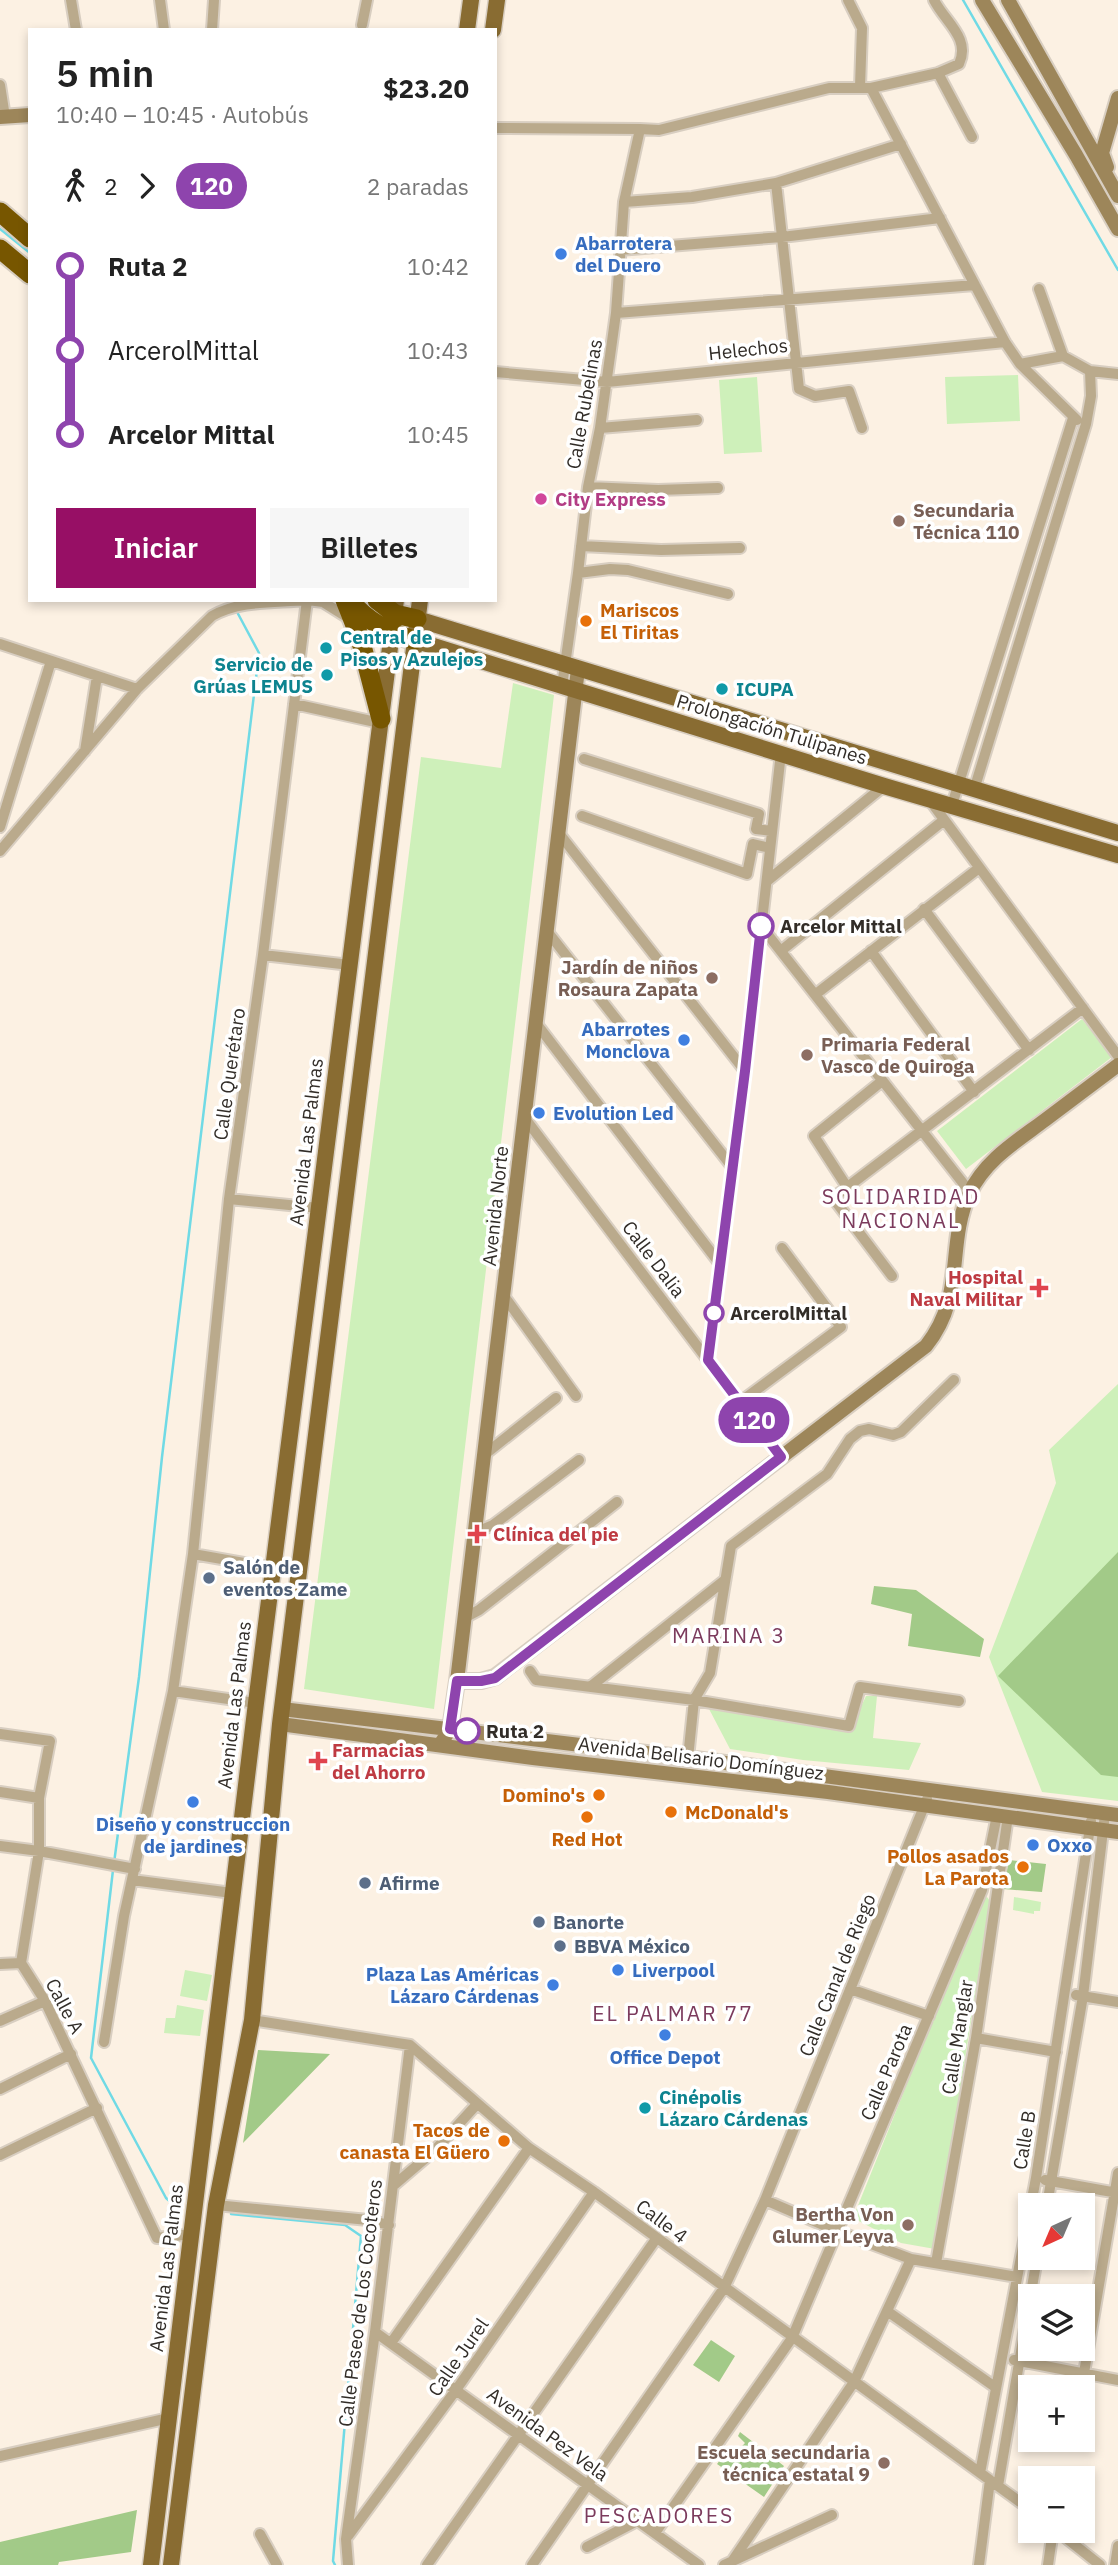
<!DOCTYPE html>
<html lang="es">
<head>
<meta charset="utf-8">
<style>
  body { margin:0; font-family:"IBM Plex Sans",sans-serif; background:#f6f6f6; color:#222; height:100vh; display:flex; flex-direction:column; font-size:26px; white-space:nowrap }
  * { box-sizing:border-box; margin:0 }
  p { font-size:23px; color:#767676 }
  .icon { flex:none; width:38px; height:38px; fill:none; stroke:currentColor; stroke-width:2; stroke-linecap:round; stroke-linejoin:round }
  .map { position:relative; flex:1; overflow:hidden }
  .panel { position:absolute; left:28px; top:28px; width:469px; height:574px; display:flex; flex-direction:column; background:#fff; border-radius:0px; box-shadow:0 4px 10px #0003 }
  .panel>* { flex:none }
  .badge { padding:0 14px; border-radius:23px; font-size:24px; line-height:46px }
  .needle { width:46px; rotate:224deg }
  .fabs { position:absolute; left:1018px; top:2193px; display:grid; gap:14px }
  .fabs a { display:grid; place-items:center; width:77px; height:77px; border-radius:0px; background:#fff; box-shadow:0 4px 10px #0003; font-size:35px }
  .map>.badge { position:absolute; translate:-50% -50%; box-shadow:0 0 0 4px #fff }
  .legs { display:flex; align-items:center; gap:10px; height:77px; padding:0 28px; font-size:23px }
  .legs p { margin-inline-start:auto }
  .headline { display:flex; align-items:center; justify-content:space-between; height:119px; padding:0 28px }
  h1 { font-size:38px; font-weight:600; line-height:52px }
  .cta { display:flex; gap:14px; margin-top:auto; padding:14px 28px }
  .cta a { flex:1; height:80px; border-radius:0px; background:#970f65; color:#fff; font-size:28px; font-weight:600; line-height:80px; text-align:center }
  .cta a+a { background:#f6f6f6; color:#222 }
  ul { padding:0 28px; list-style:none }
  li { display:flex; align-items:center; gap:24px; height:84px; font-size:26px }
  li i { display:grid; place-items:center; width:10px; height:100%; margin:0 9px; background:currentColor }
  li i::after { content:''; width:18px; height:18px; margin:-9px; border:5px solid; border-radius:50%; background:#fff }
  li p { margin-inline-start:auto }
  li:first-child i { background:linear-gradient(#0000 50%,currentColor 0) }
  li:last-child i { background:linear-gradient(currentColor 50%,#0000 0) }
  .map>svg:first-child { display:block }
  .green { fill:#cef0ba }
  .forest { fill:#a2ca88 }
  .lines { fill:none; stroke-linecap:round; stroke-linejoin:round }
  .stream { stroke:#70dae5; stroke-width:2.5 }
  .street-casing { stroke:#d8cec1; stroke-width:14 }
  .secondary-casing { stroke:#d8cec1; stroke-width:18 }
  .primary-casing { stroke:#d8cec1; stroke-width:19 }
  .highway-casing { stroke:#d8cec1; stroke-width:23 }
  .street { stroke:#baaa8c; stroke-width:10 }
  .secondary { stroke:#9d865a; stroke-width:14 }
  .primary { stroke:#896c32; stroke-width:16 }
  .highway { stroke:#775600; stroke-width:19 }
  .line-1-casing { stroke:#fff; stroke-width:16 }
  .line-1 { stroke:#8e44ad; stroke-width:10 }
  .shop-dot { fill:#3f7fe0; stroke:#fff; stroke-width:2.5 }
  .hotel-dot { fill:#d1479c; stroke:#fff; stroke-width:2.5 }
  .education-dot { fill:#8d6e63; stroke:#fff; stroke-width:2.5 }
  .food-dot { fill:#e8710a; stroke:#fff; stroke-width:2.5 }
  .culture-dot { fill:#0f9aa8; stroke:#fff; stroke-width:2.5 }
  .stop-1-dot { fill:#fff; stroke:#8e44ad; stroke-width:3.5 }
  .health-dot { fill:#e0444e; stroke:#fff; stroke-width:2.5 }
  .service-dot { fill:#5c6f8a; stroke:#fff; stroke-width:2.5 }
  .labels { text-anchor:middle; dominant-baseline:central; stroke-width:7; stroke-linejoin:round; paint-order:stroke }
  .shop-label { font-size:19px; font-weight:bold; fill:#366cbe; stroke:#fff; text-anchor:start }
  .street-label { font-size:19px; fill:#322d28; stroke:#fff }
  .hotel-label { font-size:19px; font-weight:bold; fill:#b23c85; stroke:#fff; text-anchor:start }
  .education-label { font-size:19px; font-weight:bold; fill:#785e54; stroke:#fff; text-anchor:end }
  .food-label { font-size:19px; font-weight:bold; fill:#c56008; stroke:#fff; text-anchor:end }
  .culture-label { font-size:19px; font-weight:bold; fill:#0d838f; stroke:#fff; text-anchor:start }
  .stop-label { font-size:19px; font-weight:bold; fill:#322d28; stroke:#fff; text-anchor:start }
  .health-label { font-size:19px; font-weight:bold; fill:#be3a42; stroke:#fff; text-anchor:start }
  .service-label { font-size:19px; font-weight:bold; fill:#4e5e75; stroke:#fff; text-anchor:start }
  .neighbourhood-label { font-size:21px; letter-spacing:2px; fill:#7c3b5d; stroke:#fff }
</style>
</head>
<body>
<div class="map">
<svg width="1118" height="2565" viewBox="0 0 1118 2565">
  <rect width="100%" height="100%" fill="#fcf1e3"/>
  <path class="green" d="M1018 375 1020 421 947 424 945 377Z
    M757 377 762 452 724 454 719 380Z
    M513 683 554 695 434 1709 304 1689 421 757 501 768Z
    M1082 1019 1112 1057 966 1169 937 1131Z
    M1118 1384V1801L1042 1792 989 1657 1056 1483 1049 1450Z
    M866 1696H877L873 1738 921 1743 909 1770 803 1760 730 1749 708 1707 850 1731Z
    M987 1897 990 1901 935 2249 901 2243 853 2218 981 1900Z
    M1014 1897 1041 1902 1040 1911H1034V1914L1013 1910Z
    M185 1970 212 1975 207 2001 180 1996Z
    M177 2005 204 2010 200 2036 164 2033 166 2018H175Z"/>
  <path class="forest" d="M1118 1552V1777L1101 1775 998 1676Z
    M874 1586 916 1590 984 1639 980 1657 908 1646 912 1614 871 1604Z
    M1009 1860 1046 1864 1042 1892 1003 1889Z
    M258 2050 330 2054 243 2143Z
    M711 2340 735 2356 719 2382 693 2365Z
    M740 2432 784 2466 764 2497 717 2464 724 2455 731 2458 745 2443 738 2436Z
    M137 2510 131 2552 59 2562 58 2565H0V2542Z"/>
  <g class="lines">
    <path class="stream" d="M963 0 1118 270
      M0 229 30 253
      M114 1863 139 1677 162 1457 259 653 236 610
      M113 1870 91 2058 166 2198 173 2204 180 2205
      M231 2214 345 2225 361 2236 333 2561 335 2565"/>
    <g class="street-casing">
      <path id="street" d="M71 0 76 30
        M160 0 164 30
        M848 0 862 28 860 87
        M362 25 367 0
        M212 30 214 0
        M938 73 972 137
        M0 85 5 117
        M871 88 1005 342 1020 364 1077 420
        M495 128 640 129
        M776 183 799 389 815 396 849 391 862 428
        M624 202 692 197 776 183 901 144
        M619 250 782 237 940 218
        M1039 289 1063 356
        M616 313 975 285
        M1020 364 1063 356
        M1090 371 1118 374
        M495 372 607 382 1005 342
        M600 428 697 420
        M588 487 658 490 718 488
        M581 546 661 550 740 548
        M578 573 610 569 628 570 728 594
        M308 600 323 602 350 619
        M0 644 137 689
        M562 686 578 573 588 487 600 428 616 313 624 202 640 129 659 130 829 88H871L938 73 959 64C971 38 945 22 934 0
        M294 704 380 723
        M85 751 97 676
        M584 759 759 814 756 829 772 831
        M974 790 1086 424 1091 396 1090 371 1063 356
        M929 799 1118 1056
        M952 805 1073 418
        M582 816 747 874 753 844 770 848
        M0 827 51 661
        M558 832 745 1071
        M0 851 137 689 212 616C240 600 275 603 306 600
        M767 881 884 786
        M924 909 1029 1050
        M761 926 970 1192
        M547 931 733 1168
        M782 950 944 820
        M871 951 974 1092
        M263 955 350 965
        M816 994 979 868
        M536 1023 720 1264
        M524 1117 781 1457
        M847 1187 814 1136 882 1081
        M229 1199 319 1208
        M892 1276 833 1198 1083 1008
        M504 1296 576 1396
        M708 1360 745 1071 781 753
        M740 1402 841 1327 782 1248
        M484 1455 556 1398
        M474 1533 493 1525 579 1460
        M273 1568 193 1554 229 1199 263 955 307 600
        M464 1618 479 1610 617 1502
        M530 1671 536 1680 694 1700 849 1726 860 1687 959 1701
        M590 1687 725 1580
        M173 1691 256 1703
        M0 1734 50 1741 39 1798V1851L21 1963 45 2001 157 2238 191 2234
        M688 1758 694 1700 710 1673 731 1546 827 1474 850 1439 860 1431 869 1429 893 1435 901 1432 954 1380
        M0 1792 39 1798
        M0 1846 39 1851 135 1869
        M132 1880 232 1893
        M0 1964 21 1963
        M850 1989 929 2016
        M1076 1995 1118 2002
        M252 2020 410 2045 529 2148 594 2192 1031 2510
        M0 2021 45 2001
        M976 2038 1056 2052
        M104 2042 124 1916 173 1691 193 1554
        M0 2089 71 2054
        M0 2155 97 2108
        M1045 2180 1118 2193
        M393 2186 434 2151 477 2104
        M765 2200 837 2231 911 2259 1017 2277
        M216 2205 368 2220 389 2225
        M1047 2205 1083 1996 1105 1814
        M936 2263 976 2038 1008 1816
        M887 2311 995 2387
        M375 2332 699 2565
        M391 2343 529 2148
        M1014 2360 1118 2380
        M1084 2373 1118 2173
        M0 2456 169 2418
        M980 2473 1036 2178 1091 1821
        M998 2486 1037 2258
        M1056 2530 1100 2565
        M655 2533 792 2338 982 1890 997 1815
        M260 2534 277 2565
        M348 2536 456 2390 594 2192
        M587 2547 637 2521
        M733 2560 854 2382 911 2259
        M348 2565 346 2539 375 2332 410 2045
        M427 2565 656 2239
        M532 2565 724 2288 765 2200 927 1799
        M724 2565 832 2515
        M979 2565 990 2480
        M1048 2565 1053 2530
        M1115 2565 1118 2546"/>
    </g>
    <g class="secondary-casing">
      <path id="secondary" d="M982 0 1076 155 1118 229
        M1008 0 1118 196
        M0 117 30 115
        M1107 167 1102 153 1118 98
        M457 1681H481L495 1677 926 1346C966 1296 946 1246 969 1194 985 1160 1017 1141 1045 1120 1069 1102 1094 1083 1118 1065
        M282 1709 688 1758 1118 1815
        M280 1724 533 1758 828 1792 1118 1832
        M440 1745 450 1729 457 1681 578 669"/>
    </g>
    <g class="primary-casing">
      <path id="primary" d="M467 30 471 0
        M493 30 497 0
        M417 619 1118 833
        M414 640 884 786 1118 855
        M151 2565 256 1703 396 600
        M171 2565 216 2205 252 2020 280 1724 420 600"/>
    </g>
    <g class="highway-casing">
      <path id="highway" d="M0 212 30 238
        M0 249 30 274
        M345 600 360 638 381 719
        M377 600 395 614 417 619
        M350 601C368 622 388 632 414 640"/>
    </g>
    <use href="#street" class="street"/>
    <use href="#secondary" class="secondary"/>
    <use href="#primary" class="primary"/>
    <use href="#highway" class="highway"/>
  </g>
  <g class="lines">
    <g class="line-1-casing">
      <path id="line-1" d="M467 1731 450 1729 457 1681H481L495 1678 781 1457 708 1360 745 1071 761 926"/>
    </g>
    <use href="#line-1" class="line-1"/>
  </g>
  <g class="shop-dot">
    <circle cx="561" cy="254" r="7"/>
    <circle cx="684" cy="1040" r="7"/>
    <circle cx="539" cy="1113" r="7"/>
    <circle cx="193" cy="1802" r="7"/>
    <circle cx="1033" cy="1845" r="7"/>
    <circle cx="618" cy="1970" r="7"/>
    <circle cx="553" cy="1985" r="7"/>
    <circle cx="665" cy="2035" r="7"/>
  </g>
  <circle class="hotel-dot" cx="541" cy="499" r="7"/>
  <g class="education-dot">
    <circle cx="899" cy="521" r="7"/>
    <circle cx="712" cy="978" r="7"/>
    <circle cx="807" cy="1055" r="7"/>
    <circle cx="908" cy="2225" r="7"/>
    <circle cx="884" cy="2463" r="7"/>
  </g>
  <g class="food-dot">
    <circle cx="586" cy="621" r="7"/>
    <circle cx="599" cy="1795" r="7"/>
    <circle cx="671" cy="1812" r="7"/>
    <circle cx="587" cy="1817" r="7"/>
    <circle cx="1023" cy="1867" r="7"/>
    <circle cx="504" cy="2141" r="7"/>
  </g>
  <g class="culture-dot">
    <circle cx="326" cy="648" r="7"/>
    <circle cx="327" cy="675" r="7"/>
    <circle cx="722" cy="689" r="7"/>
    <circle cx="645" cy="2108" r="7"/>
  </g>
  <g class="stop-1-dot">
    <circle cx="761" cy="926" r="12"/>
    <circle cx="714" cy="1313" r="9"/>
    <circle cx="467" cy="1731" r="12"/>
  </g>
  <g class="health-dot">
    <path d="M1035.5 1277.5h7v7h7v7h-7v7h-7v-7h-7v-7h7z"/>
    <path d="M473.5 1523.5h7v7h7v7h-7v7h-7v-7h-7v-7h7z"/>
    <path d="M314.5 1750.5h7v7h7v7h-7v7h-7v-7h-7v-7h7z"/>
  </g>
  <g class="service-dot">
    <circle cx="209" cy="1578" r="7"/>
    <circle cx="365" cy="1883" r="7"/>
    <circle cx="539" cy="1922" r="7"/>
    <circle cx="560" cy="1946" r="7"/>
  </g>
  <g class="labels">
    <g class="shop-label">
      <text x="575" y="243">Abarrotera<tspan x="575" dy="22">del Duero</tspan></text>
      <text x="670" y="1029" text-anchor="end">Abarrotes<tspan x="670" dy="22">Monclova</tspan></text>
      <text x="553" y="1113">Evolution Led</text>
      <text x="193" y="1824" text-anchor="middle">Diseño y construccion<tspan x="193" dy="22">de jardines</tspan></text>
      <text x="1047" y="1845">Oxxo</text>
      <text x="632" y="1970">Liverpool</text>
      <text x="539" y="1974" text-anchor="end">Plaza Las Américas<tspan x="539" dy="22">Lázaro Cárdenas</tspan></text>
      <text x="665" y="2057" text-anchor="middle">Office Depot</text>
    </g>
    <g class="street-label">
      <text transform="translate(748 349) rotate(-6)">Helechos</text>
      <text transform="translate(584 404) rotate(-80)">Calle Rubelinas</text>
      <text transform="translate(772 729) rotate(17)">Prolongación Tulipanes</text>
      <text transform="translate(229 1074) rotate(-82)">Calle Querétaro</text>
      <text transform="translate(306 1142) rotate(-83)">Avenida Las Palmas</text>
      <text transform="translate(495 1206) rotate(-84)">Avenida Norte</text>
      <text transform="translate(654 1259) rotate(53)">Calle Dalia</text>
      <text transform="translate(234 1705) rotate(-83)">Avenida Las Palmas</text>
      <text transform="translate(701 1758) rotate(7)">Avenida Belisario Domínguez</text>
      <text transform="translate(837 1975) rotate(-68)">Calle Canal de Riego</text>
      <text transform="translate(65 2006) rotate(62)">Calle A</text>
      <text transform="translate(957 2037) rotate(-81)">Calle Manglar</text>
      <text transform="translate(886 2072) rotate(-67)">Calle Parota</text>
      <text transform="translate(1024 2140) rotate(-81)">Calle B</text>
      <text transform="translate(662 2221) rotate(37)">Calle 4</text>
      <text transform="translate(166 2268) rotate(-83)">Avenida Las Palmas</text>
      <text transform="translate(360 2303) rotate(-83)">Calle Paseo de Los Cocoteros</text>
      <text transform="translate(458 2357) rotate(-55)">Calle Jurel</text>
      <text transform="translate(548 2434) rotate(36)">Avenida Pez Vela</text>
    </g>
    <g class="hotel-label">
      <text x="555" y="499">City Express</text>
    </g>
    <g class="education-label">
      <text x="913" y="510" text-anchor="start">Secundaria<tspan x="913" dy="22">Técnica 110</tspan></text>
      <text x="698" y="967">Jardín de niños<tspan x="698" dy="22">Rosaura Zapata</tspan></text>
      <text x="821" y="1044" text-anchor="start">Primaria Federal<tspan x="821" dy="22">Vasco de Quiroga</tspan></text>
      <text x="894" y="2214">Bertha Von<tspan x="894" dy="22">Glumer Leyva</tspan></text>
      <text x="870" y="2452">Escuela secundaria<tspan x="870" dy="22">técnica estatal 9</tspan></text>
    </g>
    <g class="food-label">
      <text x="600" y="610" text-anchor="start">Mariscos<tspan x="600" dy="22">El Tiritas</tspan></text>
      <text x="585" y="1795">Domino's</text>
      <text x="685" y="1812" text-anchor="start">McDonald's</text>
      <text x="587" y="1839" text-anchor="middle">Red Hot</text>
      <text x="1009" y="1856">Pollos asados<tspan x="1009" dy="22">La Parota</tspan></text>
      <text x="490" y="2130">Tacos de<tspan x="490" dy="22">canasta El Güero</tspan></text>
    </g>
    <g class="culture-label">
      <text x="340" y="637">Central de<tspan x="340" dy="22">Pisos y Azulejos</tspan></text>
      <text x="313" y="664" text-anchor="end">Servicio de<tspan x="313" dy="22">Grúas LEMUS</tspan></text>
      <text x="736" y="689">ICUPA</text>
      <text x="659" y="2097">Cinépolis<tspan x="659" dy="22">Lázaro Cárdenas</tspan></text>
    </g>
    <g class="stop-label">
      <text x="780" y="926">Arcelor Mittal</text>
      <text x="730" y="1313">ArcerolMittal</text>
      <text x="486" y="1731">Ruta 2</text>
    </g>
    <g class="health-label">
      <text x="1023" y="1277" text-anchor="end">Hospital<tspan x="1023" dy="22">Naval Militar</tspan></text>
      <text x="493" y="1534">Clínica del pie</text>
      <text x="332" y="1750">Farmacias<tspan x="332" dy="22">del Ahorro</tspan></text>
    </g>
    <g class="service-label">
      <text x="223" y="1567">Salón de<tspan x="223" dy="22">eventos Zame</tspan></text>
      <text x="379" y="1883">Afirme</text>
      <text x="553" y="1922">Banorte</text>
      <text x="574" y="1946">BBVA México</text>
    </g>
    <g class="neighbourhood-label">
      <text x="901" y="1196">SOLIDARIDAD<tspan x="901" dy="24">NACIONAL</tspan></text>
      <text x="729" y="1635">MARINA 3</text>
      <text x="673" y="2013">EL PALMAR 77</text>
      <text x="659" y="2515">PESCADORES</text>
    </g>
  </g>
</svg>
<div class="fabs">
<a><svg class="needle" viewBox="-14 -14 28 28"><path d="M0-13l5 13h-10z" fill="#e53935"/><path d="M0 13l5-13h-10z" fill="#767676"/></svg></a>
<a><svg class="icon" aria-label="layers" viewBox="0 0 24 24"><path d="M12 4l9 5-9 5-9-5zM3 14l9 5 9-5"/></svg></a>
<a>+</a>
<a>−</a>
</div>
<b class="badge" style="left:754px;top:1420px;background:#8e44ad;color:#fff">120</b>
<section class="panel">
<div class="headline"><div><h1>5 min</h1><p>10:40 – 10:45 · Autobús</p></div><b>$23.20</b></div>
<div class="legs"><svg class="icon" aria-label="walk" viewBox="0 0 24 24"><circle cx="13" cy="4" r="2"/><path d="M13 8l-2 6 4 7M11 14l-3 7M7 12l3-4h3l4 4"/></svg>2<svg class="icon" aria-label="forward" viewBox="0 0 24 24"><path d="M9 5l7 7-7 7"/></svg><b class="badge" style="background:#8e44ad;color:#fff">120</b><p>2 paradas</p></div>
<ul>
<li><i style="color:#8e44ad"></i><b>Ruta 2</b><p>10:42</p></li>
<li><i style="color:#8e44ad"></i><span>ArcerolMittal</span><p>10:43</p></li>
<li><i style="color:#8e44ad"></i><b>Arcelor Mittal</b><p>10:45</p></li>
</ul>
<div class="cta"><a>Iniciar</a><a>Billetes</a></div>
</section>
</div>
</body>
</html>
